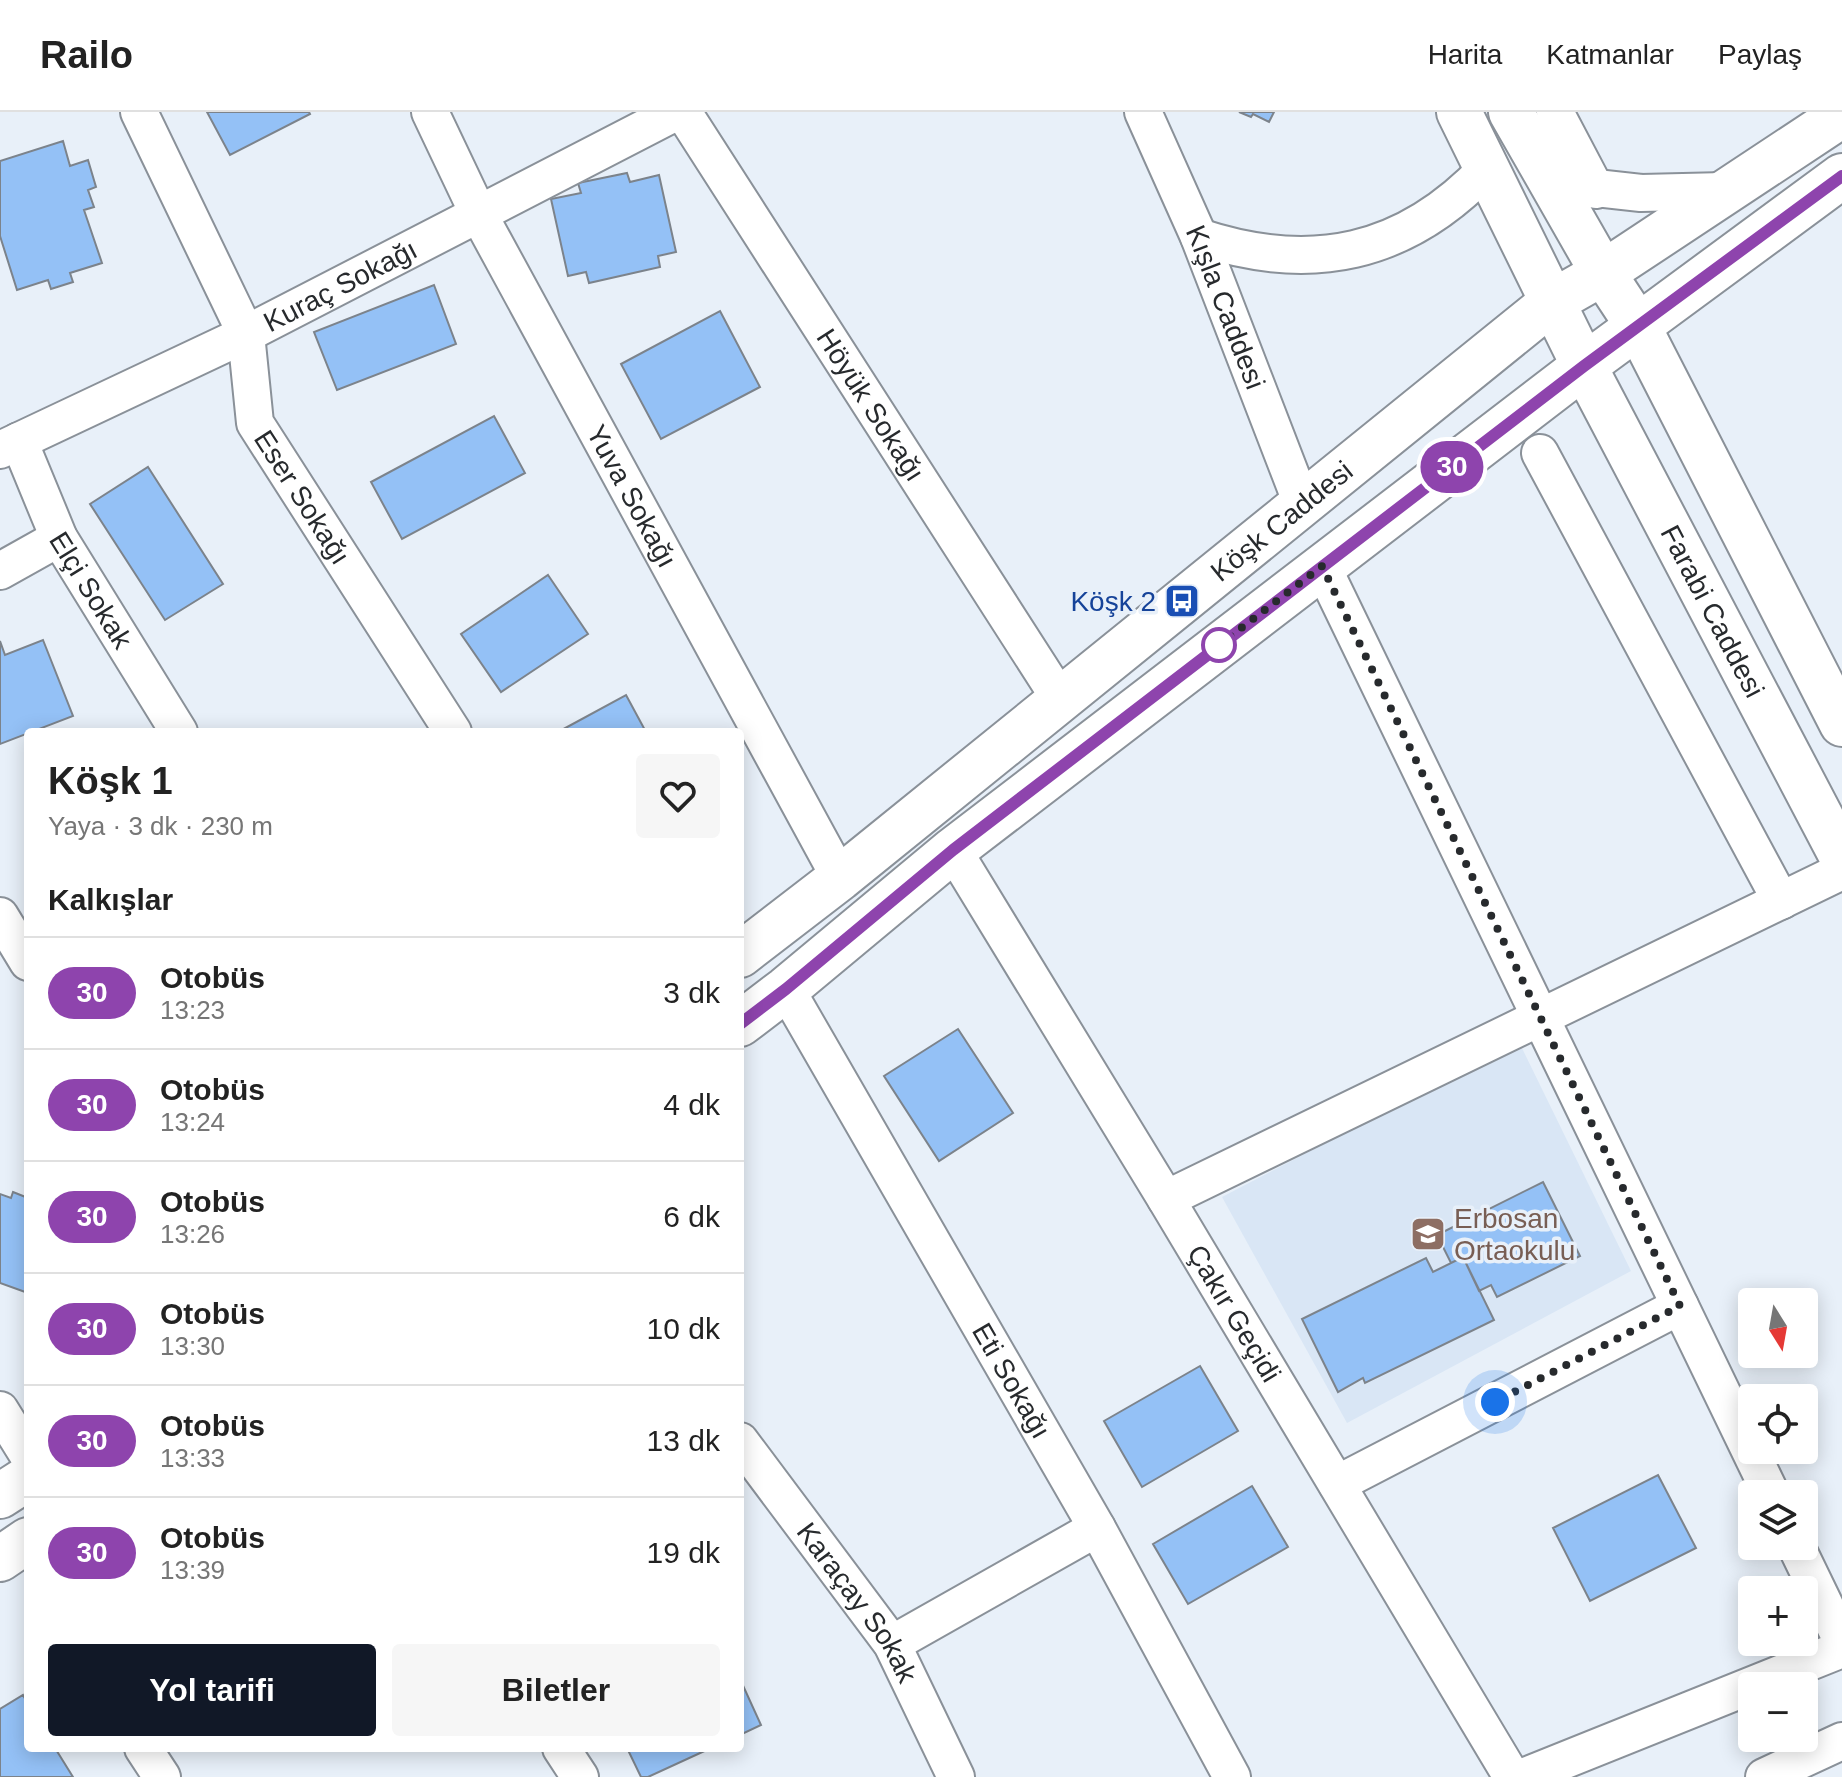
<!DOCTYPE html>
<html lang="tr">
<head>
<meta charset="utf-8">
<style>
  body { margin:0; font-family:Helvetica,sans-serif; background:#f6f6f6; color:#222; height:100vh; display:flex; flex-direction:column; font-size:30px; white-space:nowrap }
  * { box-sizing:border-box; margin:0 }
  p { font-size:26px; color:#767676 }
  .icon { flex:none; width:44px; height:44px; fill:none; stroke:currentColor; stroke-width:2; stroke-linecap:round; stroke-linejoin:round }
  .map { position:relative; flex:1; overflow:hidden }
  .panel { position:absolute; left:24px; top:616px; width:720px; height:1024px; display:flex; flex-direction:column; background:#fff; border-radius:8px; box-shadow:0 4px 20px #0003 }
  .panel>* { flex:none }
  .badge { padding:0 16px; border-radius:26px; font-size:28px; line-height:52px }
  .needle { width:52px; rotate:169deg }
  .controls { position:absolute; left:1738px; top:1176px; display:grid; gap:16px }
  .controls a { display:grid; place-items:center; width:80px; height:80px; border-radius:8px; background:#fff; box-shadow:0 4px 20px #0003; font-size:40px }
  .you { position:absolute; width:40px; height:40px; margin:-20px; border:6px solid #fff; border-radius:50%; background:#1a73e8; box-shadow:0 0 0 12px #1a73e833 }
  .map>.badge { position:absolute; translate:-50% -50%; box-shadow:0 0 0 4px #fff }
  h2 { padding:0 24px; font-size:30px; line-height:72px }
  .round { display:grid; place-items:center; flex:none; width:84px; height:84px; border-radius:8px; background:#f6f6f6 }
  .headline { display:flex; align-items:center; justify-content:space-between; height:136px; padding:0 24px }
  h1 { font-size:38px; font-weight:700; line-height:60px }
  .action { display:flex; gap:16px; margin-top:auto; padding:16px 24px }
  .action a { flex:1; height:92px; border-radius:8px; background:#111827; color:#fff; font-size:32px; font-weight:700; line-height:92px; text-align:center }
  .action a+a { background:#f6f6f6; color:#222 }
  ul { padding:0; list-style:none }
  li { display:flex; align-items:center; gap:24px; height:112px; padding:0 24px; border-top:2px solid #e0e0e0 }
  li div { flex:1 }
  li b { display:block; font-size:30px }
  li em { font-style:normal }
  li .badge { min-width:88px; font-weight:700; text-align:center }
  header { display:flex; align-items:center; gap:48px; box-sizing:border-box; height:112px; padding:0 40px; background:#fff; border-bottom:2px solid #e0e0e0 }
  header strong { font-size:38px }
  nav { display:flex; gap:44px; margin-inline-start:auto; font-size:28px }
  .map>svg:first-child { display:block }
  .built { fill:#d9e6f5 }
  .building { fill:#94c1f6; stroke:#7c838b; stroke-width:2 }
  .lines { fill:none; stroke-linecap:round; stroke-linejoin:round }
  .minor-casing { stroke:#8a9199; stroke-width:40 }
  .tertiary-casing { stroke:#8a9199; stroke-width:48 }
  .minor { stroke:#fff; stroke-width:36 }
  .tertiary { stroke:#fff; stroke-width:44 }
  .line-casing { stroke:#fff; stroke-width:18 }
  .line { stroke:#8e44ad; stroke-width:12 }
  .walk { stroke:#272a2d; stroke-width:8; stroke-dasharray:0 14.4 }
  .stop-dot { fill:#fff; stroke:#8e44ad; stroke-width:4 }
  .labels { text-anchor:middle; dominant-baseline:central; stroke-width:7; stroke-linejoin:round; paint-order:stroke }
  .street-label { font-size:28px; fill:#272a2d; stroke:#e8f0f9 }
  .transit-label { font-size:28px; fill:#164399; stroke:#e8f0f9; text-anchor:end }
  .education-label { font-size:28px; fill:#785e54; stroke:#e8f0f9; text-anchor:start }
</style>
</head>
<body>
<header>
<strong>Railo</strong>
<nav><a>Harita</a><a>Katmanlar</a><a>Paylaş</a></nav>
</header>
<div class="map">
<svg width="1842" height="1665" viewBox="0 0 1842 1665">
  <rect width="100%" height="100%" fill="#e8f0f9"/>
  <path class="built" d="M1519 930 1631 1159 1347 1311 1222 1085Z"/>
  <path class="building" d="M207 0H309L310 2 230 43Z
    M1239 0H1274L1269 10 1253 2 1251 5Z
    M63 29 70 54 88 48 96 75 88 78 94 95 84 98 102 151 70 161 73 170 51 177 48 168 17 178 0 124V49Z
    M627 61 630 70 659 63 676 140 658 144 660 155 589 171 586 160 568 164 551 87 581 81 578 71Z
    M434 173 456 232 337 278 314 220Z
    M720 199 760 275 661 327 621 252Z
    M494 304 525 361 402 427 371 370Z
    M148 355 223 472 165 508 90 392Z
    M548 463 588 522 501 580 461 522Z
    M43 528 73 604 0 632V529L5 543Z
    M626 583 646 620H558Z
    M958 917 1013 1001 939 1049 884 964Z
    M1543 1070 1580 1144 1497 1185 1491 1173 1479 1179 1463 1145 1451 1151 1437 1123Z
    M13 1080 28 1086V1181L0 1171V1082L11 1086Z
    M1463 1145 1494 1208 1365 1271 1363 1266 1338 1280 1302 1207 1426 1146 1433 1160Z
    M1200 1254 1238 1319 1142 1375 1104 1309Z
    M1658 1363 1696 1436 1590 1489 1553 1416Z
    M1252 1374 1288 1435 1188 1492 1153 1432Z
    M740 1567 761 1613 740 1623Z
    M23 1583 28 1592V1636H55L73 1665H0V1597Z
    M627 1636H711L648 1665H641Z"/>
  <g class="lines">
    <g class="minor-casing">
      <g id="minor">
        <path id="s1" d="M139 0 246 222 255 311 453 620"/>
        <path id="s2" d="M430 0 478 101 840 766"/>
        <path id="s3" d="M683 0 1060 587"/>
        <path id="s4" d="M1143 0 1199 125 1302 392"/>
        <path d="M1555 0 1596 78"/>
        <path d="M1551 71 1641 81 1725 79"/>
        <path d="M1199 125C1311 162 1405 143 1487 56"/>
        <path id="s5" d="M19 329 59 426 179 620"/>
        <path id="s6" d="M0 338 246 222 676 0"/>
        <path d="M1540 341 1781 789"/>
        <path d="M1322 454 1771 1382"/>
        <path d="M0 459 59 426"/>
        <path id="s7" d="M953 738 1166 1087 1512 1665"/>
        <path d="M0 804 28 850"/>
        <path id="s8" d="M786 877 1097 1416 1232 1665"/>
        <path d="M1166 1087 1842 759"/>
        <path d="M0 1298 28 1343"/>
        <path id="s9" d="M740 1329 892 1532 956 1665"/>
        <path d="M1337 1372 1680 1194"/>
        <path d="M1796 1434 1842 1529"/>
        <path d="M892 1532 1097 1416"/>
        <path d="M143 1636 162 1665"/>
        <path d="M561 1636 580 1665"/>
        <path d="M1523 1665 1842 1537"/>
        <path d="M1764 1665 1842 1629"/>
      </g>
    </g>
    <g class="tertiary-casing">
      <g id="tertiary">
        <path id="s10" d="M1459 0 1584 254 1842 745"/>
        <path d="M1511 0 1603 161 1638 214 1842 612"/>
        <path id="s11" d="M740 843 840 766 1552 190 1603 161 1842 3"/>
        <path d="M740 912 786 877 953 738 1584 254 1842 64"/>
        <path d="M0 1384 28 1366"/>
        <path d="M0 1447 28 1428"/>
      </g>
    </g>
    <use href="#minor" class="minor"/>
    <use href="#tertiary" class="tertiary"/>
  </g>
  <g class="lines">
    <g class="line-casing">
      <path id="line" d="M740 912 786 877 953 738 1584 254 1842 64"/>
    </g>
    <use href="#line" class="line"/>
    <path class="walk" d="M1219 533 1322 454 1680 1194 1495 1290"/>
  </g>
  <defs>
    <g id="bus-square" transform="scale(1.8)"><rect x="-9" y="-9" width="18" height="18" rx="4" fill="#1a4fb4" stroke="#e8f0f9"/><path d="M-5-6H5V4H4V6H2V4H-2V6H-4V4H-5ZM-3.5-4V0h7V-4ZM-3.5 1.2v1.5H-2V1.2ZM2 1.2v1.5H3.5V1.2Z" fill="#fff"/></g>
    <g id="school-square" transform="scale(1.8)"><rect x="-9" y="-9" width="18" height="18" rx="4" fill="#8d6e63" stroke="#e8f0f9"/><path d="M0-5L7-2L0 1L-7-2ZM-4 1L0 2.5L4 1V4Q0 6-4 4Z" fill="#fff"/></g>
  </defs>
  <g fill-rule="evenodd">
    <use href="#bus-square" x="1182" y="489"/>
    <use href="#school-square" x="1428" y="1122"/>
  </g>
  <circle class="stop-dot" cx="1219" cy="533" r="16"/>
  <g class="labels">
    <g class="street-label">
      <text stroke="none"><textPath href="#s6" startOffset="378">Kuraç Sokağı</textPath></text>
      <text stroke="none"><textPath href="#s4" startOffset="212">Kışla Caddesi</textPath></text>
      <text stroke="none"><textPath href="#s3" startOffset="348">Höyük Sokağı</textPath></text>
      <text stroke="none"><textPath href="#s1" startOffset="424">Eser Sokağı</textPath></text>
      <text stroke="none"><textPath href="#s2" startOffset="434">Yuva Sokağı</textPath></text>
      <text stroke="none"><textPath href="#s11" startOffset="694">Köşk Caddesi</textPath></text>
      <text stroke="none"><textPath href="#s5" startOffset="166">Elçi Sokak</textPath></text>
      <text stroke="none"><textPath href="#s10" startOffset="560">Farabi Caddesi</textPath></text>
      <text stroke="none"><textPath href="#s7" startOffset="542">Çakır Geçidi</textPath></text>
      <text stroke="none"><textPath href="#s8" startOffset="452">Eti Sokağı</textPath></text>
      <text stroke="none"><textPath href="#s9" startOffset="200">Karaçay Sokak</textPath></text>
    </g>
    <g class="transit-label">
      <text x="1156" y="489">Köşk 2</text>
    </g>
    <g class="education-label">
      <text x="1454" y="1106">Erbosan<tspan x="1454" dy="32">Ortaokulu</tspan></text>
    </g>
  </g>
</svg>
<div class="controls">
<a><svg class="needle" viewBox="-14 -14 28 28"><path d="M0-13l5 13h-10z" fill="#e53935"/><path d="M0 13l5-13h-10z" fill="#767676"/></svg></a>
<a><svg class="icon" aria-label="locate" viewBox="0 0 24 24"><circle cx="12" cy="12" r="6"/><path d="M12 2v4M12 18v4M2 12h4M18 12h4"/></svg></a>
<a><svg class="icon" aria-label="layers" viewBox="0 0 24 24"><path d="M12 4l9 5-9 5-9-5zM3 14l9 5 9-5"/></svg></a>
<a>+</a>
<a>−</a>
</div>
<div class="you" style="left:1495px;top:1290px"></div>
<b class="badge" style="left:1452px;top:355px;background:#8e44ad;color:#fff">30</b>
<section class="panel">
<div class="headline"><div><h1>Köşk 1</h1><p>Yaya · 3 dk · 230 m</p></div><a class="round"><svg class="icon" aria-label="heart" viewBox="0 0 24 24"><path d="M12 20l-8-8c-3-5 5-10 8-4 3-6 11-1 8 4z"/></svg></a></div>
<h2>Kalkışlar</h2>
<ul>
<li><span class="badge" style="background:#8e44ad;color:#fff">30</span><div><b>Otobüs</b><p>13:23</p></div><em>3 dk</em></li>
<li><span class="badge" style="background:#8e44ad;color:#fff">30</span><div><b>Otobüs</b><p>13:24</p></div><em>4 dk</em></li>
<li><span class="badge" style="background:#8e44ad;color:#fff">30</span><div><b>Otobüs</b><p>13:26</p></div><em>6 dk</em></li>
<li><span class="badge" style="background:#8e44ad;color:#fff">30</span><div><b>Otobüs</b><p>13:30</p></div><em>10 dk</em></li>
<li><span class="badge" style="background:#8e44ad;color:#fff">30</span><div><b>Otobüs</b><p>13:33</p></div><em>13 dk</em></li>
<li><span class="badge" style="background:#8e44ad;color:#fff">30</span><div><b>Otobüs</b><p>13:39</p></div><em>19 dk</em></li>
</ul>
<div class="action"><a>Yol tarifi</a><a>Biletler</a></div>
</section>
</div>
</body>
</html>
